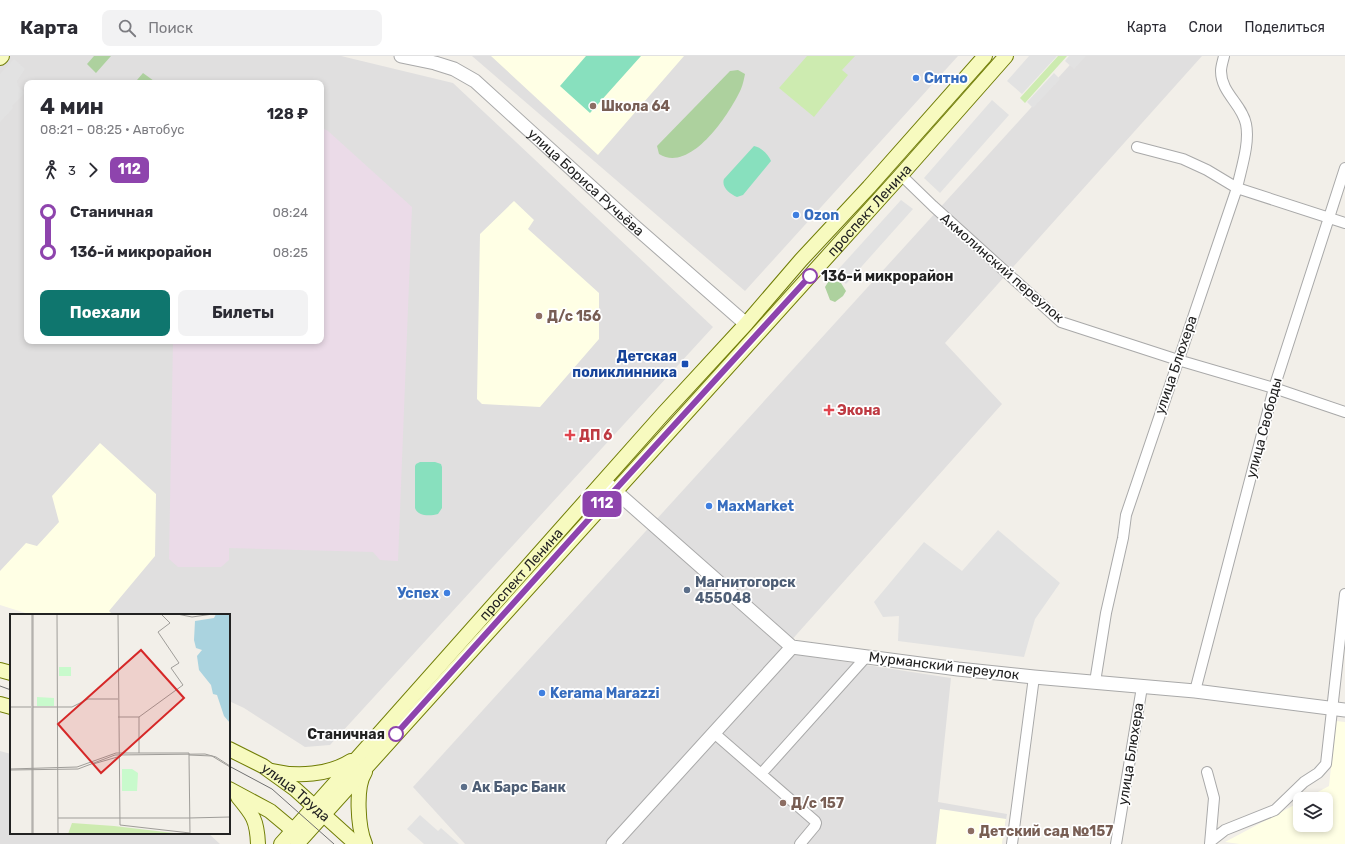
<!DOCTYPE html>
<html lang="ru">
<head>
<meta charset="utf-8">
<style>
  body { margin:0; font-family:Rubik,sans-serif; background:#f2f2f3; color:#2b2b33; height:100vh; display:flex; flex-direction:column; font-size:15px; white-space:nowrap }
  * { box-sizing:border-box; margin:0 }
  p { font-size:13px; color:#7c7c81 }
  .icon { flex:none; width:22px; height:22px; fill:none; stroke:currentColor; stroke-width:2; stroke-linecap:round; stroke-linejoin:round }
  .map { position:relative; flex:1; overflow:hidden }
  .details { position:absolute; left:24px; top:24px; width:300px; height:264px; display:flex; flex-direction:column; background:#fff; border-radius:8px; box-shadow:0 2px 6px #0003 }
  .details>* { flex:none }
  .badge { padding:0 8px; border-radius:6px; font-size:14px; line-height:26px }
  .buttons { position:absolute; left:1293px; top:736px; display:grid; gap:8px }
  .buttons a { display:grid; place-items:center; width:40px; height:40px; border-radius:8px; background:#fff; box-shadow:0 2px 6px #0003; font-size:20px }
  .map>.badge { position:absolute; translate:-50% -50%; box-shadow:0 0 0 2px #fff }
  .legs { display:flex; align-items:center; gap:6px; height:44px; padding:0 16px; font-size:13px }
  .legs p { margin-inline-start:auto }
  .head { display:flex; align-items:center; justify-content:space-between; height:68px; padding:0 16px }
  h1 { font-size:22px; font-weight:700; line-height:30px }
  .action { display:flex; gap:8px; margin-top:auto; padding:8px 16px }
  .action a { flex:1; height:46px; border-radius:8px; background:#0f766e; color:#fff; font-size:16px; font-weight:700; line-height:46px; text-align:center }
  .action a+a { background:#f2f2f3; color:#2b2b33 }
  ul { padding:0 16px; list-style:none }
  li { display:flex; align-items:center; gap:14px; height:40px; font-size:15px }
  li i { display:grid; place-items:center; width:6px; height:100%; margin:0 5px; background:currentColor }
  li i::after { content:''; width:10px; height:10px; margin:-5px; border:3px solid; border-radius:50%; background:#fff }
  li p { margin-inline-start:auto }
  li:first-child i { background:linear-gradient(#0000 50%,currentColor 0) }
  li:last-child i { background:linear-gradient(currentColor 50%,#0000 0) }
  header { display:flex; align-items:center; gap:24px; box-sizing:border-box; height:56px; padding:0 20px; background:#fff; border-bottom:1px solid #e1e1e2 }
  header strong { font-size:19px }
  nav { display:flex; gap:22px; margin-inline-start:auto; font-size:14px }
  .search { width:280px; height:36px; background:#f2f2f3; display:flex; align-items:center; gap:10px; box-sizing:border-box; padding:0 14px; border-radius:8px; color:#7c7c81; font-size:15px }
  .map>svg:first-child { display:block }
  .residential { fill:#e0dfdf; fill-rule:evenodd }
  .industrial { fill:#ebdbe8 }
  .education { fill:#ffffe5 }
  .grass { fill:#cdebb0 }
  .forest { fill:#add19e }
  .pitch { fill:#88e0be }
  .parking { fill:#e2e2e2 }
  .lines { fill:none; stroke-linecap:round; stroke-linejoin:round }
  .minor-casing { stroke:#a9a9a9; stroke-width:12 }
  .tertiary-casing { stroke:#a9a9a9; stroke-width:15 }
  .secondary-casing { stroke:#707d05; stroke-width:16 }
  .minor { stroke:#fff; stroke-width:10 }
  .tertiary { stroke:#fff; stroke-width:13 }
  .secondary { stroke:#f7fabf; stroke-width:14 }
  .tram { stroke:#707070; stroke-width:1 }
  .line-1-casing { stroke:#fff; stroke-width:9 }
  .line-1 { stroke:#8e44ad; stroke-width:6 }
  .shop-dot { fill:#3f7fe0; stroke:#fff; stroke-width:1.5 }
  .education-dot { fill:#8d6e63; stroke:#fff; stroke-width:1.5 }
  .stop-1-dot { fill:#fff; stroke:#8e44ad; stroke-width:2 }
  .transit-dot { fill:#1a4fb4; stroke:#fff; stroke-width:1.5 }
  .health-dot { fill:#e0444e; stroke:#fff; stroke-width:1.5 }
  .service-dot { fill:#5c6f8a; stroke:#fff; stroke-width:1.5 }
  .labels { text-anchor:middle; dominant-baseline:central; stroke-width:3.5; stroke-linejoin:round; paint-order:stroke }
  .shop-label { font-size:14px; font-weight:bold; fill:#366cbe; stroke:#fff; text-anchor:start }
  .education-label { font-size:14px; font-weight:bold; fill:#785e54; stroke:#fff; text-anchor:start }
  .street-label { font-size:14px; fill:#222; stroke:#fff }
  .stop-label { font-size:14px; font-weight:bold; fill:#222; stroke:#fff; text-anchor:start }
  .transit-label { font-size:14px; font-weight:bold; fill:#164399; stroke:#fff; text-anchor:end }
  .health-label { font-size:14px; font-weight:bold; fill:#be3a42; stroke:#fff; text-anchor:start }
  .service-label { font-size:14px; font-weight:bold; fill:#4e5e75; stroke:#fff; text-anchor:start }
  .inset-road { fill:none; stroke:#9f9d99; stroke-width:1 }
  .view { fill:#d62828; fill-opacity:0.15; stroke:#d62828; stroke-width:2 }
  .inset-edge { fill:none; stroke:#222; stroke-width:2 }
</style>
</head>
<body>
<header>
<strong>Карта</strong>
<div class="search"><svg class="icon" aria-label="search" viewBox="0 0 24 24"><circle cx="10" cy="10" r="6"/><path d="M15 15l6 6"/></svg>Поиск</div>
<nav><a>Карта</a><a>Слои</a><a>Поделиться</a></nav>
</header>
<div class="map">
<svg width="1345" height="788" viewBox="0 0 1345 788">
  <rect width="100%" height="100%" fill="#f2efe9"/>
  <path class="residential" d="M8 0H341L453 27 713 271 330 689 305 691 244 652 229 645V559H32L0 545V9ZM27 27H321V285H27Z
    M472 0H958L745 235Z
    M1078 0H1202L945 287 1002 348 781 596 951 622 938 746 1007 758 1002 788H465L413 731Z
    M0 695 11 698V777H208L220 788H0Z"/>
  <path class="industrial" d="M321 71 328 75 412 151 398 505 380 504 373 496 229 492V504L221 511H178L169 503 173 285H321Z"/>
  <path class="education" d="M491 0H684L598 99Z
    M514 145 534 164 528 173 599 237V283L540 351 482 348 477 343 480 178Z
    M100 387 156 438 155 500 109 555 111 557 109 559H32L0 549V515L26 487 37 490 59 466 52 440Z
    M1336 665 1345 666V788H1240L1225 786 1300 746V769H1326V743H1305L1329 730Z
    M940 753 1006 763 1002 788H936Z"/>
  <path class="grass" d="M807 0H855L842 14 848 19 814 61 779 32Z
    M1058 0H1067L1025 47 1020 42Z"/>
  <path class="forest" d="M94 0H111L96 17 87 8Z
    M738 14 745 18C744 23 743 28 741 33 730 57 691 118 659 98L657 90 730 15Z
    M143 17 154 25 155 27H129L137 24Z
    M830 223 841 227 846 235 843 240 835 246 830 244 825 231Z"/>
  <path class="pitch" d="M586 0H641L590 57 560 30Z
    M754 90C761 91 769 99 771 105L743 139 737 141C730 138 721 131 724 123Z
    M420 406H435L441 408 442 411V452L438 458C431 460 418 461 415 452V410L416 408Z"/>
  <path class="parking" d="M1029 0H1057L1022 38 1007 25Z
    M1069 0H1086L1074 13 1065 5Z
    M14 3 25 13 17 25 18 30 25 37 12 50 13 52 0 66V18Z
    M1054 17 1060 23 1033 52 1027 46Z
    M992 44 1009 59 940 137 924 122Z
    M901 144 913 153 846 228 834 218Z
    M998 474 1060 527 1035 563 1024 601 898 585 899 560 883 561 874 546 924 486 962 515Z
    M420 759 438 775 441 772 459 788H424L407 773Z"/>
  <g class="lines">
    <g class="minor-casing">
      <path id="minor" d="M1137 91 1183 103 1207 114 1237 132 1345 167
        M901 119 933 150 1061 266 1178 304 1274 332 1345 356
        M1095 626 1106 557 1123 482 1126 459 1237 132C1241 113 1250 87 1246 68 1242 48 1221 37 1221 15 1221 10 1223 5 1224 0
        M1195 635 1274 332 1345 112
        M714 677 815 765 816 767 815 770 800 788
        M1207 716 1214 742 1210 788
        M761 718 866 601
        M1211 785 1225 774 1275 754 1304 726 1318 717 1326 708 1345 538
        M1012 788 1034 621
        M1116 788 1142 631"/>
    </g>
    <g class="tertiary-casing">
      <g id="tertiary">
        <path id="s1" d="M401 0 435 7 454 13 475 25 633 169 746 268"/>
        <path d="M604 425 792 591 958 613 1034 621 1195 635 1345 654"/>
        <path d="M613 788 792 591"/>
      </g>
    </g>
    <g class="secondary-casing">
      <g id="secondary">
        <path d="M0 2 2 0"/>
        <path d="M0 614 11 617"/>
        <path d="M0 648 11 651"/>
        <path id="s2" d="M229 693 263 710 295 733 356 788"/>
        <path d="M272 715C297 721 329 719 351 705"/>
        <path d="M365 716C355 731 358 772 365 788"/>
        <path d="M229 733 270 755 300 780"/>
        <path d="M238 741C253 759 257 764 258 788"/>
        <path id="s3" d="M281 788 663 358 746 268 801 204 869 131 985 0"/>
        <path id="s4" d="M297 788 901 119 1006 0"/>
      </g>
    </g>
    <use href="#minor" class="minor"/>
    <use href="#tertiary" class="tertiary"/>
    <use href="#secondary" class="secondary"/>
    <path class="tram" d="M0 630 11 634
      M229 710 272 733 334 788"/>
  </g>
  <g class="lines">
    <g class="line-1-casing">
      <path id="line-1" d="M396 678 615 434 810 220"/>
    </g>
    <use href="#line-1" class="line-1"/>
  </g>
  <g class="shop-dot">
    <circle cx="916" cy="22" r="4"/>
    <circle cx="796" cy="159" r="4"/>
    <circle cx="709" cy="450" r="4"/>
    <circle cx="447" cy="537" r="4"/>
    <circle cx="542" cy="637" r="4"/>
  </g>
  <g class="education-dot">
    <circle cx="593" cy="50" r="4"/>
    <circle cx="539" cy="260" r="4"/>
    <circle cx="783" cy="747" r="4"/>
    <circle cx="971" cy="775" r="4"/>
  </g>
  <g class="stop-1-dot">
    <circle cx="810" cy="220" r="7"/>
    <circle cx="396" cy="678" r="7"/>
  </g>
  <rect class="transit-dot" x="681" y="304" width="8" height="8" rx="2"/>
  <g class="health-dot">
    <path d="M827 348h4v4h4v4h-4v4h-4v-4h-4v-4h4z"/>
    <path d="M568 373h4v4h4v4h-4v4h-4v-4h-4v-4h4z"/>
  </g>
  <g class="service-dot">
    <circle cx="687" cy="534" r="4"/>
    <circle cx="464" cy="731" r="4"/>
  </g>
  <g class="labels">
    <g class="shop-label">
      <text x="924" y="22">Ситно</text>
      <text x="804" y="159">Ozon</text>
      <text x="717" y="450">MaxMarket</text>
      <text x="439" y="537" text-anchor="end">Успех</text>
      <text x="550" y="637">Kerama Marazzi</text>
    </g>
    <g class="education-label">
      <text x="601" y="50">Школа 64</text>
      <text x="547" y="260">Д/с 156</text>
      <text x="791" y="747">Д/с 157</text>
      <text x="979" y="775">Детский сад №157</text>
    </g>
    <g class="street-label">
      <text stroke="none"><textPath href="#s1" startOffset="229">улица Бориса Ручьёва</textPath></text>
      <text stroke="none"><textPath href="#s4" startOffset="854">проспект Ленина</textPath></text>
      <text transform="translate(1002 212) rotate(41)">Акмолинский переулок</text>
      <text transform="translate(1176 309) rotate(-71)">улица Блюхера</text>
      <text transform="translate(1264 372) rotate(-75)">улица Свободы</text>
      <text stroke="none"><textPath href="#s3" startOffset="361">проспект Ленина</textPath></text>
      <text transform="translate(944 610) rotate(7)">Мурманский переулок</text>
      <text transform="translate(1131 698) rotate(-81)">улица Блюхера</text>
      <text stroke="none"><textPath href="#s2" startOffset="80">улица Труда</textPath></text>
    </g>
    <g class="stop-label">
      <text x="821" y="220">136-й микрорайон</text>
      <text x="385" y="678" text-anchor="end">Станичная</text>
    </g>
    <g class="transit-label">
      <text x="677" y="300">Детская<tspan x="677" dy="16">поликлинника</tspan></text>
    </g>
    <g class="health-label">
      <text x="837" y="354">Экона</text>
      <text x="579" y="379">ДП 6</text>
    </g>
    <g class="service-label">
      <text x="695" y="526">Магнитогорск<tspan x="695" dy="16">455048</tspan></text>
      <text x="472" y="731">Ак Барс Банк</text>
    </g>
  </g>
  <g transform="translate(10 558)">
    <rect width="220" height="220" fill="#f2efe9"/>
    <path d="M62 209 104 212 172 220H58Z" fill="#cdebb0"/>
    <path d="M49 53H61V62H49ZM27 83 44 84V92H27ZM112 155H122L128 159 127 177H112Z" fill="#c8facc"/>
    <path d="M206 0H220V109L214 102 207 81 203 80 201 71 189 56 187 42 192 36 186 34 184 26 185 7 204 4Z" fill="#aad3df"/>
    <path class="inset-road" d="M22 0V220M23 0V220M47 0 48 220M108 0 110 211 180 219M167 0 182 3 203 0M169 0H196M0 93H21M23 93H62L78 85H108M108 103H129L173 71 161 54 169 49 148 18 160 9 151 0M129 139V103M179 141 202 142 220 153M179 141 180 220M83 150 111 142M0 155 67 153 106 139H179V141M0 156 68 155 105 141 195 140 206 143 220 152M48 204H179M179 204 220 203"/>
    <path class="view" d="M131 36 174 84 91 159 48 110Z"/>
    <rect width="220" height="220" class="inset-edge"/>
  </g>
</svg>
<div class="buttons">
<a><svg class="icon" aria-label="layers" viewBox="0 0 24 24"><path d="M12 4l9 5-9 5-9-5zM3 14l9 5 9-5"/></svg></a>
</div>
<b class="badge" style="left:602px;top:448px;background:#8e44ad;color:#fff">112</b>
<section class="details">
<div class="head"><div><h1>4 мин</h1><p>08:21 – 08:25 · Автобус</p></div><b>128 ₽</b></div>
<div class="legs"><svg class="icon" aria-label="walk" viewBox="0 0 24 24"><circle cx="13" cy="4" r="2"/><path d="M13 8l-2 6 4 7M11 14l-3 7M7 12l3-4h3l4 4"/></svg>3<svg class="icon" aria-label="forward" viewBox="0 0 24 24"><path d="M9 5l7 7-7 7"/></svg><b class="badge" style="background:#8e44ad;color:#fff">112</b></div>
<ul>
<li><i style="color:#8e44ad"></i><b>Станичная</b><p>08:24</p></li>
<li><i style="color:#8e44ad"></i><b>136-й микрорайон</b><p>08:25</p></li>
</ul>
<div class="action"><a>Поехали</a><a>Билеты</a></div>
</section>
</div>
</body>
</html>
